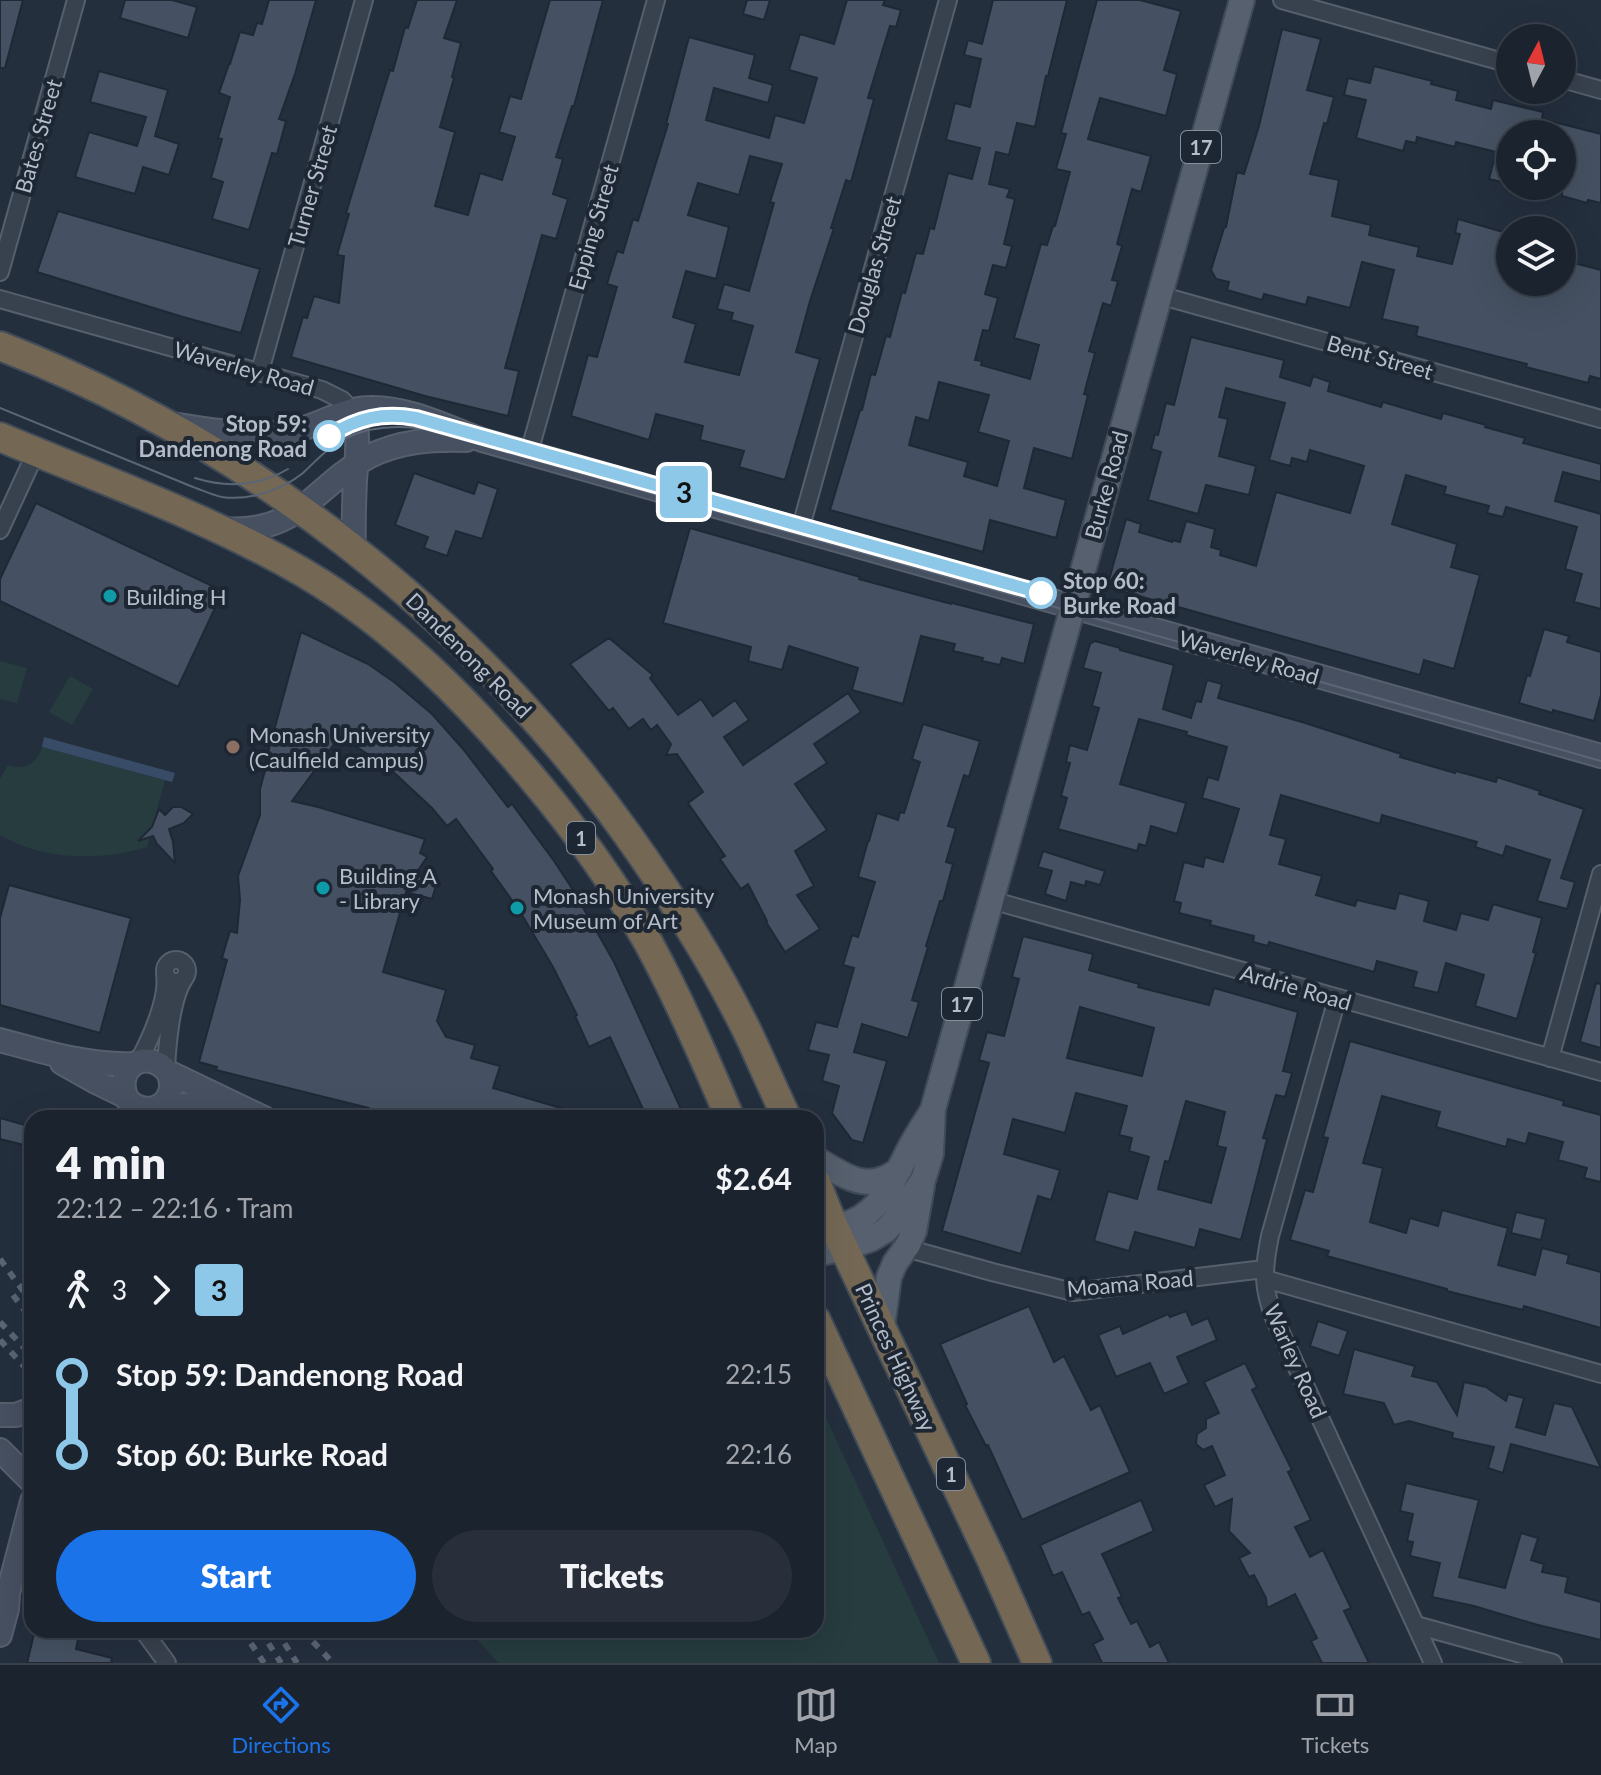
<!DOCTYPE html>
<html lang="en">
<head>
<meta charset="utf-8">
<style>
  body { margin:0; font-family:Lato,sans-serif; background:#282f3a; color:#f1f3f6; height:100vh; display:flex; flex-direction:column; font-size:30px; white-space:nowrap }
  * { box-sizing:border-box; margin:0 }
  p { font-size:26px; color:#a0a4aa }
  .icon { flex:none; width:44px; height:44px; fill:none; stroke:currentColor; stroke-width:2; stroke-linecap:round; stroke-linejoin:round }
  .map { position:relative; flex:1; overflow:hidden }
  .details { position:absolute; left:24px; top:1110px; width:800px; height:528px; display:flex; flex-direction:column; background:#1b232e; border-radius:24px; box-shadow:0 8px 32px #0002,0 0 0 2px #39404a }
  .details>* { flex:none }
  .badge { padding:0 16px; border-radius:6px; font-size:28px; line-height:52px }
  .needle { width:52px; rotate:7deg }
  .buttons { position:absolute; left:1496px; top:24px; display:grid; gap:16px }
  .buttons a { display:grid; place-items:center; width:80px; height:80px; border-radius:50%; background:#1b232e; box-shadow:0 8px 32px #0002,0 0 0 2px #39404a; font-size:40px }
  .map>.badge { position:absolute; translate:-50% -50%; box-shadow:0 0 0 4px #fff }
  .legs { display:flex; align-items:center; gap:12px; height:88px; padding:0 32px; font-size:26px }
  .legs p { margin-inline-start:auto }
  .overview { display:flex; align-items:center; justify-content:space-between; height:136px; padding:0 32px }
  h1 { font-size:44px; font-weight:800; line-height:60px }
  .action { display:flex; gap:16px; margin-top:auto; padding:16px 32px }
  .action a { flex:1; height:92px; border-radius:48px; background:#1a73e8; color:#fff; font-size:32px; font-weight:800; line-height:92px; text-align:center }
  .action a+a { background:#282f3a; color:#f1f3f6 }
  ul { padding:0 32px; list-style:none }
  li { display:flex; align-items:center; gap:28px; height:80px; font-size:30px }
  li i { display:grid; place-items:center; width:12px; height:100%; margin:0 10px; background:currentColor }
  li i::after { content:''; width:20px; height:20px; margin:-10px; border:6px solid; border-radius:50%; background:#1b232e }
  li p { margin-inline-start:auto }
  li:first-child i { background:linear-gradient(#0000 50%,currentColor 0) }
  li:last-child i { background:linear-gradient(currentColor 50%,#0000 0) }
  .menu { display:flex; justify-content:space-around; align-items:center; height:112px; border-top:2px solid #39404a; background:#1b232e; font-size:22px; color:#a0a4aa }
  .menu a { display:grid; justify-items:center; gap:4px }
  .menu .on { color:#1a73e8 }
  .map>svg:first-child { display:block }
  .green { fill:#263c3f }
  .water { fill:#394c67 }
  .building { fill:#455162; stroke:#1f2835; stroke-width:2; fill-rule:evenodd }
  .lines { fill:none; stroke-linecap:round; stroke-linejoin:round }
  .street-casing { stroke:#565f6c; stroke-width:20 }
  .secondary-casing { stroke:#565f6c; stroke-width:26 }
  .primary-casing { stroke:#414a57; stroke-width:28 }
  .highway-casing { stroke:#434c59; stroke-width:32 }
  .street { stroke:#38414e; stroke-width:16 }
  .secondary { stroke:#465061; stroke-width:22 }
  .primary { stroke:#56606e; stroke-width:24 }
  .highway { stroke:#746855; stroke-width:28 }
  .tram { stroke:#5a6575; stroke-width:2 }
  .rail { stroke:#5a6575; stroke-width:6; stroke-dasharray:8 8; stroke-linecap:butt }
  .line-1-casing { stroke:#fff; stroke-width:18 }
  .line-1 { stroke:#8dc8e8; stroke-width:12 }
  .stop-1-dot { fill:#fff; stroke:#8dc8e8; stroke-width:4 }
  .culture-dot { fill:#0f9aa8; stroke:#1d2633; stroke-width:3 }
  .education-dot { fill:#8d6e63; stroke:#1d2633; stroke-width:3 }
  .labels { text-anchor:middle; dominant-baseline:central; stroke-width:8; stroke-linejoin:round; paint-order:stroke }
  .shield { fill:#1d2633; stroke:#878f9c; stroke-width:2 }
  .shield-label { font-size:20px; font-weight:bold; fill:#b4bcc9 }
  .street-label { font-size:22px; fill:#b4bcc9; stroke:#1d2633 }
  .stop-label { font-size:22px; font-weight:bold; fill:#b4bcc9; stroke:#1d2633; text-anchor:end }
  .poi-label { font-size:22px; fill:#b4bcc9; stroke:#1d2633; text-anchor:start }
</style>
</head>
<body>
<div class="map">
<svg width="1601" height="1663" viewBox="0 0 1601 1663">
  <rect width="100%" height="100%" fill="#242f3e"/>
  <path class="green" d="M0 661 27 668 17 703 0 699Z
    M70 676 93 689 72 725 49 712Z
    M42 747 165 780 147 847C99 861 44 861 0 835V779L8 765C25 771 37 763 42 747Z
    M816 1396 939 1663H499L468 1630H816Z"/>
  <path class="water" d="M44 737 175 773 172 782 42 747Z"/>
  <path class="building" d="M0 0H23L5 68H0Z
    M125 0H172L197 7 188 38 120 18Z
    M269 0H316L295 74 279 119 286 121 277 154 272 153 249 230 212 219 223 182 211 178 222 139 218 138 230 97 219 93 229 64H230L240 32 253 35 257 23 262 24Z
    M417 0H457L444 38 461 43 452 77 454 78 440 127 455 132 435 206 468 215 480 173 502 180 515 137 499 132 510 96 521 99 550 0H603L574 106H572L556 157 563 159 553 194 568 199 556 239 542 235 505 368 519 371 508 416 425 396 291 357 303 317 307 318 314 296 339 303 344 256 337 255 349 214 346 213 390 70 393 71 405 27 408 28Z
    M747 0H770L764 20 743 14Z
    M847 0H885L883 5 901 10 896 27 890 26 868 98 874 99 851 182 846 180 831 228H834L810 301 796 352 820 359 785 480 739 467 744 451 700 440 703 426 656 414 649 440 571 416 588 355 597 357 617 287 607 284 617 251 623 253 633 219 638 221 668 124H666L689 37 755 55 749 78 773 85 768 103 714 88 706 120 769 138 775 115 804 123 817 78 789 70 800 34 834 44ZM750 156 782 164 770 202 774 203 749 291 724 284 717 309 733 313 731 320 753 326 739 375 685 362 696 324 673 317 686 271 716 279 729 227 688 215 698 183 739 195Z
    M993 0H1067L1048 76H1046L1035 127 1017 123 1009 155 996 152 989 184 1010 189 1007 197 1015 199 1004 244 1012 246 1006 268 993 265 985 294 998 298 989 331 983 330 975 360 982 361 981 365 1030 379 1039 345 1014 338 1041 244 1047 245 1053 226H1055L1070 172 1056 169 1066 134 1061 133 1097 0H1140L1181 11 1164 70 1177 74 1166 116 1100 98 1088 139 1151 156 1141 192 1132 189 1117 244 1122 246 1112 280 1118 281 1111 306 1103 303 1089 351 1095 353 1084 394 1088 395 1072 459 1034 448 1024 488 1066 500 1056 538 990 520 983 552 830 510 860 410H862L871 374 875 375 886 336 890 337 902 292 905 293 916 253 923 254 930 228 934 229 948 173 972 179 980 148 946 140 955 103 970 107 981 59 964 55 968 40 982 44ZM939 382 989 395 978 432 1009 441 997 486 964 476 968 462 909 445 916 417 929 421Z
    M1282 29 1321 39 1307 90 1334 97 1327 124 1324 123 1310 174 1339 180 1332 216 1371 225 1369 235 1419 247 1417 256 1452 264 1460 234 1455 233 1458 219 1510 234V282H1562V260L1601 270V379L1590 376 1588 383 1526 367 1527 364 1416 336 1418 327 1382 319 1394 270 1362 262 1350 308 1308 297 1306 305 1264 294 1262 300 1227 290 1229 282 1216 279 1211 270 1224 228 1226 227 1237 172 1244 174 1259 126Z
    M1374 66 1432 81 1431 84 1458 91 1456 100 1491 109 1493 100 1543 112 1542 119 1601 134V203L1588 200 1587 203 1562 196V134H1510V184L1489 179 1496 152 1456 142 1455 147 1417 137 1416 143 1406 141 1403 151 1356 138 1366 100 1344 95 1348 78 1370 83Z
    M99 71 168 90 155 136 179 144 169 175 143 167 135 194 75 177 89 132 137 146 146 117 90 102Z
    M58 211 260 269 241 333 183 317 37 272Z
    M1191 337 1284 360 1280 377 1310 386 1313 376 1330 382 1328 391 1381 407 1383 402 1441 419 1443 413 1486 425 1485 427 1525 438 1523 443 1601 464V482L1563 472 1555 501 1601 514V609L1574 602 1582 574 1565 569 1577 527 1506 507 1503 517 1487 513 1489 506 1444 494 1446 487 1406 475 1392 524 1457 544 1451 567 1480 575 1454 669 1424 660 1420 675 1107 587 1126 519 1141 524 1139 532 1172 542V540L1180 542 1186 521 1215 529 1211 547 1221 550 1220 555 1256 566 1276 492 1350 513 1364 466 1310 450 1307 462 1292 458 1290 466 1269 460 1285 403 1226 388 1219 417 1228 419 1219 456 1256 466 1249 495 1206 485 1198 514 1148 500 1161 452 1151 449 1155 434 1158 435 1166 403 1174 405Z
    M414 473 474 494 478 482 498 489 482 539 456 531 447 556 424 548 428 537 395 525Z
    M36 503 223 591 178 687 0 601V579Z
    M690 528 860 577 859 579 951 604 952 603 1034 624 1024 664 1002 658 1000 665 982 661 983 658 953 651 955 644 921 636 903 704 852 690 858 668 789 646 782 670 748 661 751 647 663 623Z
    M1544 629 1569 636 1567 642 1601 652V695L1594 721 1553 710V713L1519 703 1527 675 1530 676Z
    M301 632 368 664 394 682 432 714 463 749 508 807 512 804 554 861 573 890 614 962 685 1118H647L610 1037 589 1047 575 1016 577 1015 553 967 519 910 491 871 493 869 456 819 447 826 432 808 389 768 340 736 292 801 318 807 425 839 420 853 427 857 415 875 437 882 432 899 406 892 383 972 446 990 437 1021 446 1037 475 1045 471 1058 500 1066 493 1088 581 1114 580 1118H394L369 1111V1108L216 1070 217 1067 199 1062 227 960 222 958 230 931 237 933 240 900 238 876 260 815V789L266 767H264Z
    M609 638 653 675 650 678 678 715 701 699 713 716 735 700 749 720 724 737 743 765 848 693 861 712 814 744 827 763 795 784 827 830 795 851 814 886 797 895 820 929 785 952 766 922 767 921 748 884 741 889 720 859 725 856 688 803 703 792 677 754 666 755 671 744 657 725 651 730 643 719 629 729 613 708 609 711 570 664Z
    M1095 641 1120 648V650L1174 665 1163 709 1191 718 1196 701 1201 702 1207 680 1222 684 1218 698 1302 722 1401 754 1400 757 1455 773 1456 771 1496 782 1497 777 1540 791 1539 794 1584 809 1561 878 1575 882 1567 909 1537 901 1550 860 1506 846 1503 856 1475 847 1477 842 1382 815 1380 824 1281 795 1270 835 1286 839 1279 864 1322 876 1316 895 1355 906 1357 900 1395 909 1399 893 1429 901 1424 921 1456 930 1461 913 1488 920 1493 904 1542 918 1533 952 1536 953 1517 1019 1475 1006 1484 975 1446 963 1438 993 1413 987 1417 972 1377 961 1374 972 1269 942 1268 946 1253 942 1254 936 1210 925 1211 921 1179 913 1181 903 1174 901 1184 862 1203 867 1205 857 1223 862 1239 809 1202 798 1208 777 1218 780 1227 747 1186 735 1187 732 1139 719 1120 784 1186 803 1177 834 1151 826 1146 846 1139 844 1137 851 1058 829 1067 798 1061 796 1070 763 1066 762 1070 745 1087 750 1099 708 1092 706 1101 673 1083 668 1090 644Z
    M923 724 980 741 969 777 964 775 948 826 956 828 946 862 953 864 943 901H940L926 946 928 947 912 1000 919 1002 908 1038 862 1024 854 1052 887 1061 863 1143 852 1140 832 1113 839 1086 822 1081 829 1055 808 1050 816 1022 837 1027 854 968 843 965 852 935 858 937 875 882 858 877 868 841H869L877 813 898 820 900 812 904 813 920 762 912 759Z
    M173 807H181L193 814 184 823 169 829 173 842 175 863 157 844 153 836 138 841 152 827 159 809 165 815Z
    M1043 851 1105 871 1100 885 1086 881 1085 886 1071 882 1066 901 1045 894 1052 871 1038 867Z
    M9 885 131 918 100 1033 0 1005V918Z
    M1023 936 1093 954 1089 970 1139 984 1138 987 1209 1005 1214 988 1298 1012 1283 1071 1292 1073 1285 1097 1276 1095 1263 1138 1267 1139 1241 1240 1200 1229 1195 1248 1135 1232 1129 1251 1094 1241 1108 1191 1137 1199 1149 1157 1129 1151 1132 1138 1119 1135 1127 1106 1076 1093 1065 1133 1013 1119 1004 1154 1060 1170 1051 1200 1038 1196 1021 1254 942 1231 989 1063 979 1060 987 1032 1004 1036 1019 979 1012 977ZM1080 1007 1154 1028 1142 1076 1067 1058ZM1186 1101 1225 1112 1217 1146 1226 1148 1211 1203 1158 1189 1165 1161 1169 1162Z
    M1596 983 1601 984V1048L1580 1042Z
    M1350 1041 1564 1101 1563 1105 1601 1115V1182L1584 1178 1587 1168 1558 1160 1563 1142 1529 1133 1526 1144 1508 1139 1506 1147 1436 1127 1440 1112 1382 1096 1363 1163 1383 1168 1370 1222 1406 1233 1410 1218 1438 1226 1442 1210 1508 1228 1498 1265 1535 1275 1542 1248 1569 1255 1567 1263 1601 1272V1328L1524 1306 1523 1310 1447 1291V1289L1327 1256 1329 1251 1290 1240 1305 1190 1313 1192 1328 1138 1323 1137Z
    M0 1118 32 1127 28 1146 0 1139Z
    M1516 1212 1546 1219 1541 1240 1511 1233Z
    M1029 1306 1054 1362 1064 1356 1091 1410 1100 1405 1130 1472 1022 1520 988 1445 986 1446 965 1405 967 1404 940 1344Z
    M1186 1311 1192 1325 1208 1318 1217 1340 1177 1357 1189 1383 1164 1394 1150 1363 1116 1377 1098 1335 1120 1326 1123 1334 1168 1314 1170 1317Z
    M1318 1321 1348 1331 1339 1356 1310 1346Z
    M1354 1349 1415 1366 1412 1376 1437 1382 1457 1415 1464 1382 1486 1387 1506 1401 1508 1394 1524 1398 1516 1427 1545 1435 1554 1403 1572 1407 1601 1468 1511 1444 1503 1473 1488 1468 1494 1447 1452 1438 1453 1433 1409 1421 1394 1425 1384 1403 1343 1394Z
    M1245 1363 1257 1387 1252 1390 1292 1470 1288 1472 1311 1520 1295 1527 1310 1557 1323 1550 1351 1608 1344 1611 1369 1663H1322L1311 1641 1317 1638 1295 1594 1267 1608 1266 1598 1254 1575 1249 1577 1239 1558 1250 1553 1229 1531 1232 1499 1215 1507 1204 1485 1225 1475 1212 1446 1203 1450 1196 1444 1197 1434 1206 1428V1419L1219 1413 1204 1382Z
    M1406 1483 1479 1500 1459 1577 1505 1588 1521 1533 1538 1538 1531 1560 1544 1564 1542 1572 1568 1577 1565 1592 1601 1602V1640L1538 1625 1474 1606 1432 1597 1440 1563 1410 1556 1413 1542 1407 1541 1413 1514 1400 1511Z
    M1141 1500 1154 1531 1102 1554 1122 1597 1118 1598 1131 1624 1137 1621 1150 1647 1159 1642 1169 1663H1102L1093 1644 1103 1639 1089 1612 1082 1615 1062 1572 1053 1576 1040 1545Z
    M35 1630H80L76 1649 112 1658 111 1663H27Z"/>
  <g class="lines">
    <g class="street-casing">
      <path id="street" d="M1282 0 1510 64
        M1562 79 1601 90
        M0 272 76 0
        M1159 295 1601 419
        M0 299 322 390 342 400 352 410
        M260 371 364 0
        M529 453 656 0
        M0 530 36 452
        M800 530 948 0
        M991 900 1601 1072
        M165 971a11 11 0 1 1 22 0a11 11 0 1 1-22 0Z
        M1337 999 1270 1236C1263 1271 1262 1287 1275 1320L1433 1663
        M1550 1058 1601 874
        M138 1062C150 1040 169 999 165 974
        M166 1070C167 1046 171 998 184 979
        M906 1248 992 1272 1073 1292 1264 1269
        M1265 1279 1601 1374
        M1416 1625 1553 1663
        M143 1630 167 1663"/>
    </g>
    <g class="secondary-casing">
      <path id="secondary" d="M352 410C360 434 357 455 355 480 354 503 353 526 354 550
        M170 424C210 429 253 439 293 431 319 426 343 408 370 408 408 407 447 427 482 440L1601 756
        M221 529C300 535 310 489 368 457 399 441 432 439 466 440
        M0 1040C44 1052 89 1066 134 1064
        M62 1063 94 1081 125 1096
        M168 1072C181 1101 149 1122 127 1099 113 1068 146 1046 168 1072L264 1118
        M160 1106 194 1105 237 1111
        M0 1415H16L32 1409
        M0 1450 32 1482
        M0 1635 7 1609 8 1593 32 1501"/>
    </g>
    <g class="primary-casing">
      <path id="primary" d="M816 1159C845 1176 868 1195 900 1169
        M816 1226C828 1226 843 1226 854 1221 884 1208 897 1172 911 1146 917 1135 924 1124 931 1113
        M816 1254 845 1248 871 1239 886 1230 895 1220 923 1180 931 1154 933 1109 1242 0
        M882 1327 889 1277 895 1263 908 1245 914 1231 922 1186"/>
    </g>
    <g class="highway-casing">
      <path id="highway" d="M0 346C247 441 473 619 627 834 672 897 715 965 749 1035 762 1063 774 1091 787 1118
        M0 437C102 480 208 517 304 573 394 626 467 700 533 779 576 830 615 884 648 942 679 999 705 1059 730 1118
        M816 1182 833 1225 992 1561 1037 1663
        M816 1320 976 1663"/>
    </g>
    <use href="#street" class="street"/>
    <use href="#secondary" class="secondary"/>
    <use href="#primary" class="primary"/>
    <use href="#highway" class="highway"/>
    <path class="tram" d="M0 408 193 487C202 490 212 495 222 497 249 501 282 490 303 473 316 461 329 446 346 438 371 426 397 425 424 429L1601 761
      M335 433C353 421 370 416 391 415
      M195 478C227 488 259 486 288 469"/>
    <path class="rail" d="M0 1259 32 1303
      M13 1295 32 1320
      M0 1322 32 1356
      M0 1340 32 1375
      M242 1630 264 1663
      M260 1630 281 1663
      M276 1630 297 1663
      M302 1630 333 1663"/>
  </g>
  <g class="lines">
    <g class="line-1-casing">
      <path id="line-1" d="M329 436C357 418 383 412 416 418L1041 593"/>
    </g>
    <use href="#line-1" class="line-1"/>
  </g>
  <g class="stop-1-dot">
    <circle cx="329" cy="436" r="14"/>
    <circle cx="1041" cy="593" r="14"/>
  </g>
  <g class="culture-dot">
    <circle cx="110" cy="596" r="8"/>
    <circle cx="323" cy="888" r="8"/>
    <circle cx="517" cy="908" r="8"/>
  </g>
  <circle class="education-dot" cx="233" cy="747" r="8"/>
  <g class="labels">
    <g class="shield">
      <rect x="1181" y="131" width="40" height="32" rx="6"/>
      <rect x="567" y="822" width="28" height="32" rx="6"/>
      <rect x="942" y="988" width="40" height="32" rx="6"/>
      <rect x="937" y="1458" width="28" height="32" rx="6"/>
    </g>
    <g class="shield-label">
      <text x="1201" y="147">17</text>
      <text x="581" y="838">1</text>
      <text x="962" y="1004">17</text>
      <text x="951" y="1474">1</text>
    </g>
    <g class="street-label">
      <text transform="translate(38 136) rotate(-74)">Bates Street</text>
      <text transform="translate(312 186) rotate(-74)">Turner Street</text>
      <text transform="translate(593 227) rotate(-74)">Epping Street</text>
      <text transform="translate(874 265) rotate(-74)">Douglas Street</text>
      <text transform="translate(1380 357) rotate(16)">Bent Street</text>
      <text transform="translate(244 368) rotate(16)">Waverley Road</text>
      <text transform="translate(1106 485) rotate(-75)">Burke Road</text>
      <text transform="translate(469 655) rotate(45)">Dandenong Road</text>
      <text transform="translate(1249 657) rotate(16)">Waverley Road</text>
      <text transform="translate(1296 987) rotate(16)">Ardrie Road</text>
      <text transform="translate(1130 1283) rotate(-5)">Moama Road</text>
      <text transform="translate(896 1357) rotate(65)">Princes Highway</text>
      <text transform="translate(1296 1361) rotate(66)">Warley Road</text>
    </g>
    <g class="stop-label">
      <text x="307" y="423">Stop 59:<tspan x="307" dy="25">Dandenong Road</tspan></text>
      <text x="1063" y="580" text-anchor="start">Stop 60:<tspan x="1063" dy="25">Burke Road</tspan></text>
    </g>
    <g class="poi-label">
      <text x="126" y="596">Building H</text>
      <text x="249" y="734">Monash University<tspan x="249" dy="25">(Caulfield campus)</tspan></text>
      <text x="339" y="875">Building A<tspan x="339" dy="25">- Library</tspan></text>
      <text x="533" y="895">Monash University<tspan x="533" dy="25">Museum of Art</tspan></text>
    </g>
  </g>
</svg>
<div class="buttons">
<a><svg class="needle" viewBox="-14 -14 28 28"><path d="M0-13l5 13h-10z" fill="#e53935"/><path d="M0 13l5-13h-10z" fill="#a0a4aa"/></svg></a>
<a><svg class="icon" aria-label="locate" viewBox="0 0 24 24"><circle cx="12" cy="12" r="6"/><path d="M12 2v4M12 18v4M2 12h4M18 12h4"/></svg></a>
<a><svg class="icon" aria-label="layers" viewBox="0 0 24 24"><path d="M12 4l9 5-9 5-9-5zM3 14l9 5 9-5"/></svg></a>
</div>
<b class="badge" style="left:684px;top:492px;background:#8dc8e8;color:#111">3</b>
<section class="details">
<div class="overview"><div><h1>4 min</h1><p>22:12 – 22:16 · Tram</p></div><b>$2.64</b></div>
<div class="legs"><svg class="icon" aria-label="walk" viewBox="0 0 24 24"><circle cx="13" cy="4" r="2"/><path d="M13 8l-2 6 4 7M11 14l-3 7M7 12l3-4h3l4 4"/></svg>3<svg class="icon" aria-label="forward" viewBox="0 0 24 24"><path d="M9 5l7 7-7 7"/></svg><b class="badge" style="background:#8dc8e8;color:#111">3</b></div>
<ul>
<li><i style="color:#8dc8e8"></i><b>Stop 59: Dandenong Road</b><p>22:15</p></li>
<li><i style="color:#8dc8e8"></i><b>Stop 60: Burke Road</b><p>22:16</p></li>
</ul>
<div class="action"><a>Start</a><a>Tickets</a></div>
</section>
</div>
<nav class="menu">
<a class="on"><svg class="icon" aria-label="directions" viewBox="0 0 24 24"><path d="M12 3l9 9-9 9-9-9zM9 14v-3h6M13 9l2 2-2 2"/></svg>Directions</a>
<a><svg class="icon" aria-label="map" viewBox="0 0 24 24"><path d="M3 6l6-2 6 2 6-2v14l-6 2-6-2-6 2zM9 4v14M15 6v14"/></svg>Map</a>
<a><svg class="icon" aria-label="tickets" viewBox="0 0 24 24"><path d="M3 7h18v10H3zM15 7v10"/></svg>Tickets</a>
</nav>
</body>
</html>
